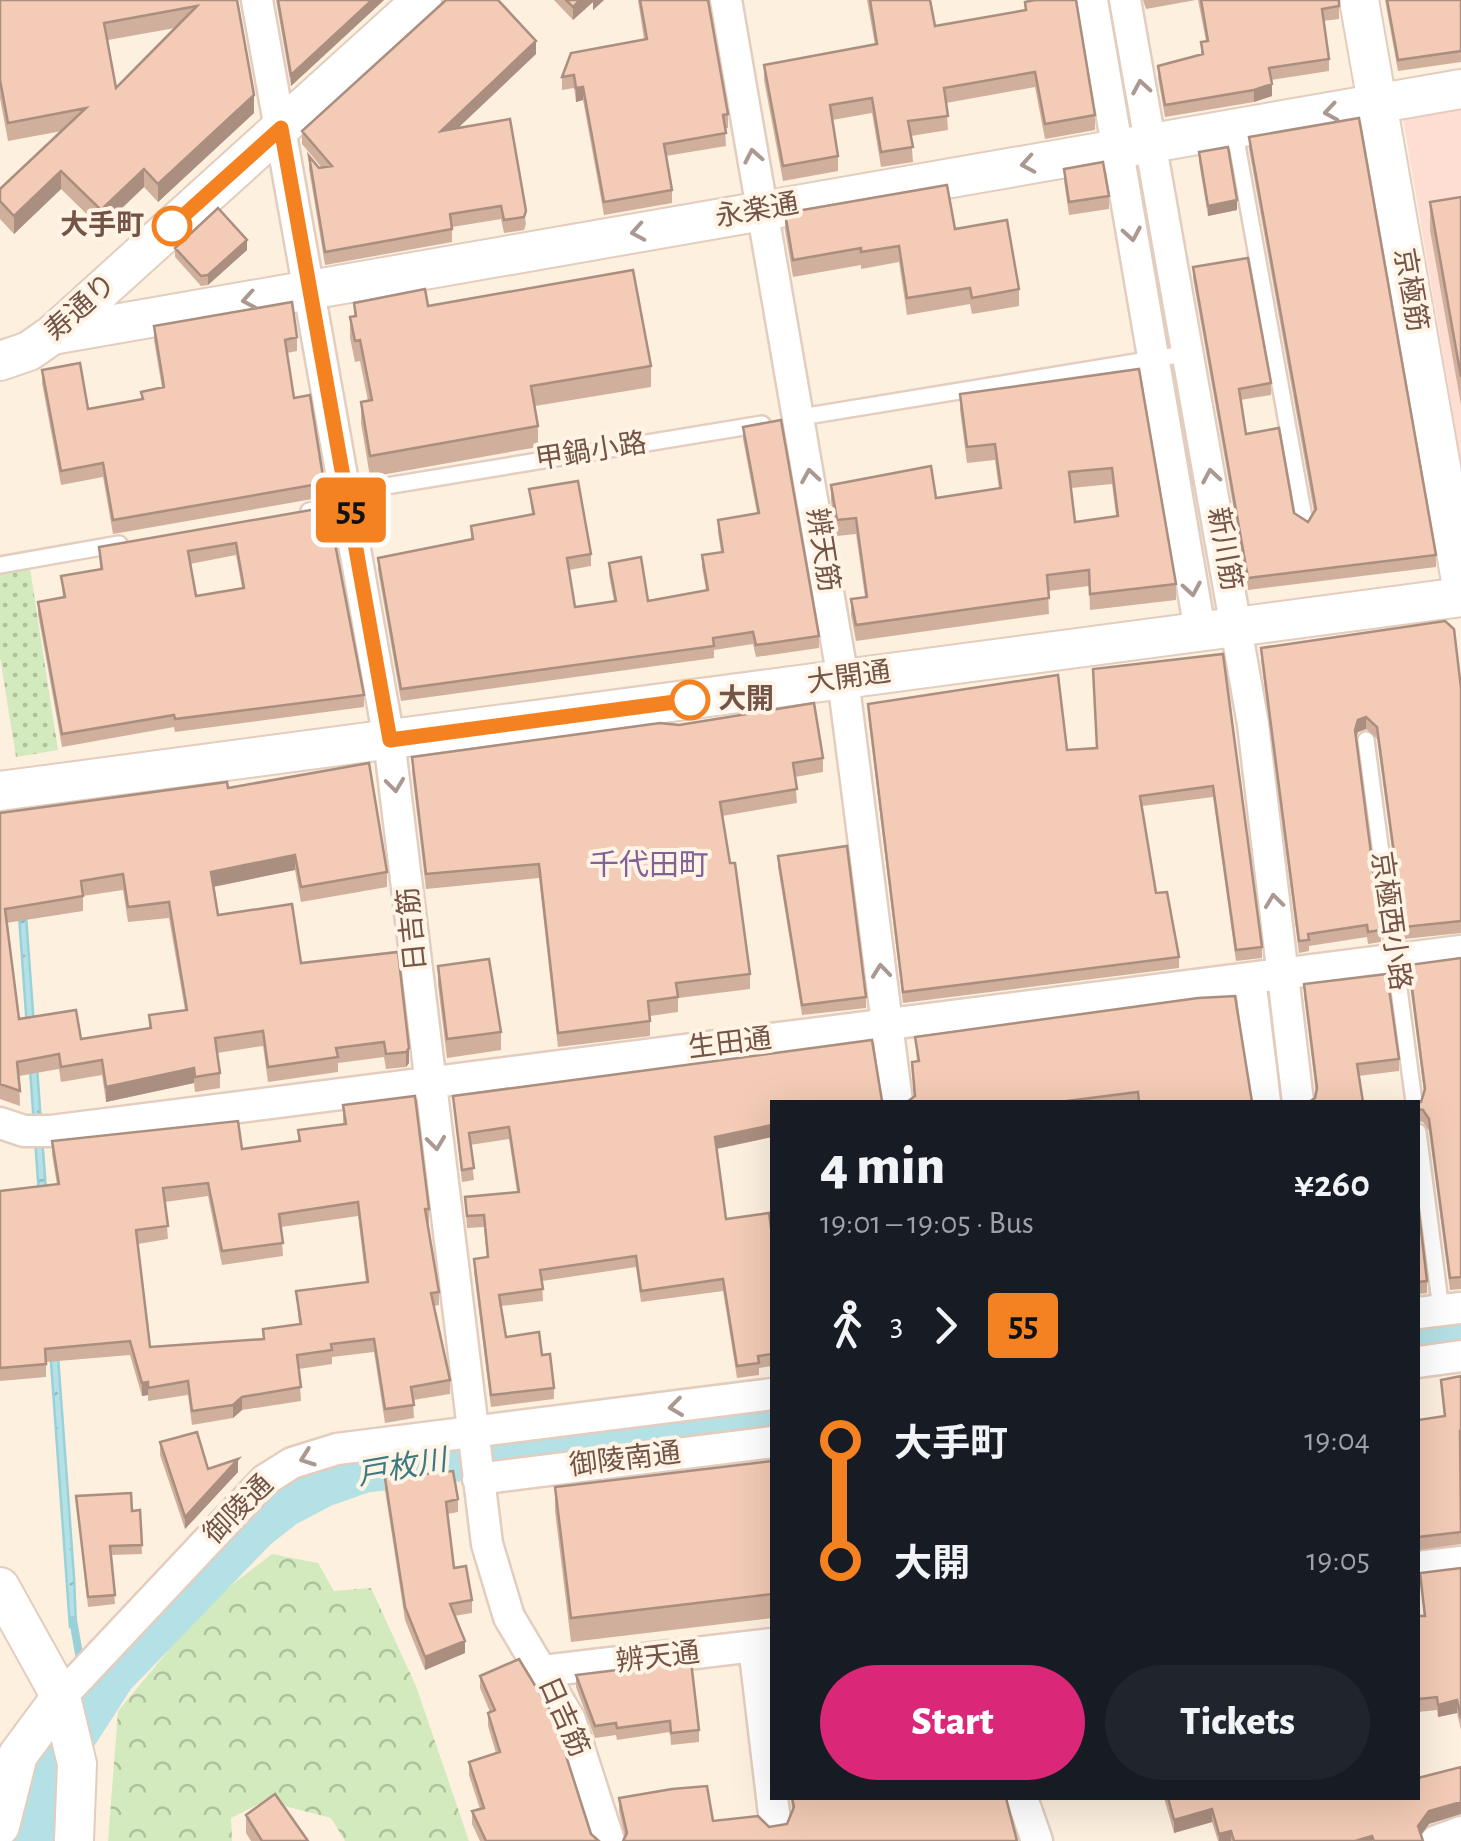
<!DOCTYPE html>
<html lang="en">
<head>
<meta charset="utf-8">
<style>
  body { margin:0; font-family:"Alegreya Sans","Noto Sans JP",sans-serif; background:#20242c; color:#f1f3f6; height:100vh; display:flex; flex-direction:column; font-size:38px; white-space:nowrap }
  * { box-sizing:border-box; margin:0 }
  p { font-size:32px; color:#9ea1a6 }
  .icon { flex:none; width:55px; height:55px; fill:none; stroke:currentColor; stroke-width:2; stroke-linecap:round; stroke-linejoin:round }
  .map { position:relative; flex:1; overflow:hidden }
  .side { position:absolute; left:770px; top:1100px; width:650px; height:700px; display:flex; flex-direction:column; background:#171b24; border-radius:0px; box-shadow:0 10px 40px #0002 }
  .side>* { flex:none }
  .badge { padding:0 20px; border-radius:8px; font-size:35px; line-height:65px }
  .map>.badge { position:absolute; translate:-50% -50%; box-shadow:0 0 0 5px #fff }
  .legs { display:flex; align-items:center; gap:15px; height:110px; padding:0 50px; font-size:32px }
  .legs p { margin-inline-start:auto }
  .head { display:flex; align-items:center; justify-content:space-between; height:170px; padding:0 50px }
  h1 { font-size:55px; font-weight:800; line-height:75px }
  .cta { display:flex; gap:20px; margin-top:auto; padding:20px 50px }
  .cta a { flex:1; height:115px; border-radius:60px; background:#db2777; color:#fff; font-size:40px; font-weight:800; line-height:115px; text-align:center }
  .cta a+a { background:#20242c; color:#f1f3f6 }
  ul { padding:0 50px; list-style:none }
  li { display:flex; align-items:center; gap:35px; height:120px; font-size:38px }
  li i { display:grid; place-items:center; width:15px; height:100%; margin:0 12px; background:currentColor }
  li i::after { content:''; width:25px; height:25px; margin:-12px; border:8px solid; border-radius:50%; background:#171b24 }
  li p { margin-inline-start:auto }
  li:first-child i { background:linear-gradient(#0000 50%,currentColor 0) }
  li:last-child i { background:linear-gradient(currentColor 50%,#0000 0) }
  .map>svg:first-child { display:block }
  .commercial { fill:#feddd2 }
  .grass { fill:url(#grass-dots) }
  .forest { fill:url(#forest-crowns) }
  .water { fill:url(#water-ripples); stroke:#9ad1d8; stroke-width:2.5 }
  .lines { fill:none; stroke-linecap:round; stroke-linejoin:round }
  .stream { stroke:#9ad1d8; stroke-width:8 }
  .river { stroke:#b4e1e6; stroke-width:48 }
  .service-casing { stroke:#e3cdbe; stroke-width:20 }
  .minor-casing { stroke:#e3cdbe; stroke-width:35 }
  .tertiary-casing { stroke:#e3cdbe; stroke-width:42 }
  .service { stroke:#fff; stroke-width:15 }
  .minor { stroke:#fff; stroke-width:30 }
  .tertiary { stroke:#fff; stroke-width:38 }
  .wall { fill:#d1af9d; fill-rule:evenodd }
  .shaded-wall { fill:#aa8e7f }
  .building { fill:#f3cbb6; stroke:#aa8e7f; stroke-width:2.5; fill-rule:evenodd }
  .oneway { stroke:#ab9890 }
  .line-1-casing { stroke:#fff; stroke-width:22 }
  .line-1 { stroke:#f58220; stroke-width:15 }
  .stop-1-dot { fill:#fff; stroke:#f58220; stroke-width:5 }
  .labels { text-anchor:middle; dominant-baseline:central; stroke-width:8; stroke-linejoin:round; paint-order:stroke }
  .street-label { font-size:28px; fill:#735446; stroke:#fff4e6 }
  .stop-label { font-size:28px; font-weight:bold; fill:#735446; stroke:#fff4e6; text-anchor:end }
  .neighbourhood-label { font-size:30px; fill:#836297; stroke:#fff4e6 }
  .water-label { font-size:30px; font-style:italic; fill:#3d7981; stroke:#fff4e6 }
</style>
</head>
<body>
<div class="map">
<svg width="1461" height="1841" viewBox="0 0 1461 1841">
  <defs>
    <pattern id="grass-dots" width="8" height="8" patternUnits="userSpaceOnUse" patternTransform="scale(2.5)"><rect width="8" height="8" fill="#d2eabe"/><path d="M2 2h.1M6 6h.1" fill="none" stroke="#afc09c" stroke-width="1.8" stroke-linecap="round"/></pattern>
    <pattern id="forest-crowns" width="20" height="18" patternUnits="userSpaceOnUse" patternTransform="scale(2.5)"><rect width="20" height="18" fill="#d2eabe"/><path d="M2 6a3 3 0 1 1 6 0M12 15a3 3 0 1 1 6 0" fill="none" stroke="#afc09c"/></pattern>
    <pattern id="water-ripples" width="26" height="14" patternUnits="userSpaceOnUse" patternTransform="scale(2.5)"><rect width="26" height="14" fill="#b4e1e6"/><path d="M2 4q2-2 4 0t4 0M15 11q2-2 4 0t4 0" fill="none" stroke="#97b9bc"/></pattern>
  </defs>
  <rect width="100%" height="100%" fill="#fdf0df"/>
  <path class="commercial" d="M1461 102V461L1402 112Z"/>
  <path class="grass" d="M29 562 58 750 16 757 0 657V567Z"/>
  <path class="forest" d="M272 1554 318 1563 334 1591 371 1588 416 1686 469 1841H345L331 1818 265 1801 231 1818 232 1841H108L118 1711 208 1603Z"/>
  <path class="water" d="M17 888H24L74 1577 76 1627H70Z"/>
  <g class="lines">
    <path class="stream" d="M1110 0 1113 20
      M1119 53 1133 133
      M1137 157 1194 482
      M73 1620 81 1665
      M85 1684 89 1706"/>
    <path class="river" d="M1418 1338 1461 1332
      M34 1841 44 1780 112 1674 254 1527 283 1504 323 1483 363 1469 772 1420"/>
    <g class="service-casing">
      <path id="service" d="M1234 128 1305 523
        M795 418 1190 353
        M309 511 349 504 356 491 762 424
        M0 565 119 544
        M1366 740 1414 1102
        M1418 1132 1441 1310"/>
    </g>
    <g class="minor-casing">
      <path id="minor" d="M257 0 389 740 487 1544 509 1617 570 1720 609 1841
        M726 0 843 679 897 1102
        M1092 0 1200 631
        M1125 0 1253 724 1298 1102
        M1250 978 1265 1102
        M0 1123 24 1131H51L1461 951
        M1418 1313 1461 1308
        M1418 1362 1461 1356
        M478 1479 772 1442
        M1418 1567 1461 1562
        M754 1646 775 1822
        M543 1671 772 1644
        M61 1697 265 1480 292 1463 337 1449 772 1394
        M1022 1798 1037 1841
        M1436 1841 1461 1832"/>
    </g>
    <g class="tertiary-casing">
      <path id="tertiary" d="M1359 0 1461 581
        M52 335 1461 89
        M0 361 29 351 52 335 422 0
        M0 791 1461 597
        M0 1587 61 1697 18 1755 0 1826
        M61 1697 77 1764 74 1841"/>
    </g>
    <use href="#service" class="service"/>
    <use href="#minor" class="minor"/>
    <use href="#tertiary" class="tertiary"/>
  </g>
  <path class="wall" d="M0 0H237L254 113 158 202 144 187 101 228 61 189 14 234 0 219V189L62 131 8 141 0 98ZM175 28 116 88 108 40Z
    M276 0H384L291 86Z
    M554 0H604L593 10V2L573 20Z
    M638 0H708L728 114V128H725L726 146 666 156 672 190V203L604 215 583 100 576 102 574 88 562 90V77L644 39Z
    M867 0H930L935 26 1025 10V2L1095 115V130L1045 139 1035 87 946 103 948 130 911 136 913 162 881 167 872 113 832 120 838 156V171L783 181 764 80V65L875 45Z
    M1143 0H1196L1146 9Z
    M1198 0H1339V19L1323 21 1329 59V71L1271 80 1272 96 1254 102 1165 117 1158 78V66L1201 54V42L1206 41Z
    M1385 0H1461V62L1398 71Z
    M536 54 458 128 510 119 526 224 524 230 504 233 501 219 452 227V242L325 265 309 169V156L319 168H322L302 144V131Z
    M1249 137 1436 555V567L1248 590 1193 278V267L1271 383V395L1240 400 1246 434 1294 513 1308 522 1314 512 1249 149Z
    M1199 152 1237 210 1208 216 1199 162Z
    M1064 169 1109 196V209L1069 215 1064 181Z
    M1461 197V405L1430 230V202Z
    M785 213 955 229 1019 289V306L972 314 970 304 907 315 899 262 861 269V265L793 277 785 230Z
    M175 248 247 250 208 285 201 286 175 257Z
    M354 303 428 306 651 366V387L535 406 538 426V447L370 477 361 423V402L368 401 360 361 355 362 350 338V317H354Z
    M154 326 297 337V351L287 353 294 398 324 483V497L113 534 103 477 61 485 42 383V370L88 409 141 399V392L162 388 154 340Z
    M1139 369 1176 584V600L1090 610 1089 586 1048 591 1049 614 856 641 851 615V599L865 597 856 534 837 536 831 501V485L936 498 999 489 995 460 967 463 960 410V394ZM1112 484 1116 516 1075 522 1071 488Z
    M743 427 819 636V648L756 657 753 644 714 650V658L401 701 378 570V558L471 539V526L532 515 529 489 591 554V566L569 570 575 607 614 601 609 575V563L648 601 706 590 702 567V555L721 552 718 532V520L757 513 743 439Z
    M328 507 364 695V707L175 732 174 727 62 747 38 614V602L63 597 61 576 100 569 99 547ZM236 555 242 588 196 596 190 564Z
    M1261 648 1461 688V933L1404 939 1377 739 1366 729 1358 732 1356 738 1381 930V942L1368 944 1367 937 1309 946V951L1299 953 1261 660Z
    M1223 654 1262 947V958L1236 961 1213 797 1142 806 1156 893 1179 957V968L903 1003 868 715V704L1067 750 1096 748Z
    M412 757 823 758V772L795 777 797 803 722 816 750 974V989L678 998V1012L650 1016V1036L558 1047 539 878 426 889 412 772Z
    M228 788 387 872V887L301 902 295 870 214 887 218 915 301 963 398 952 409 1063 406 1067 386 1069 384 1057 338 1063V1072L268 1082 263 1046 217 1053 220 1073V1088L195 1092 194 1083 106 1102 102 1075 61 1082 59 1069 19 1076 20 1106 0 1099V813ZM123 890 128 922 169 918 185 1010 149 1015V1029L81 1039 19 1019 6 923 83 911V896Z
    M778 856 866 997V1008L802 1015 778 867Z
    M1461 958V1289L1450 1290 1429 1131 1423 1122 1418 1121V1109L1424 1092 1409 977V965Z
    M438 966 501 1032V1050L447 1058 438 985Z
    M1304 984 1399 1059V1071L1358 1076 1315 1098 1316 1093 1304 995Z
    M915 1037 1251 1102H1252H907L914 1097 912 1062 917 1061Z
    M453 1096 772 1102V1137L717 1149 726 1219 772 1235V1366L759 1368V1375L737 1378 723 1291 641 1302 636 1267 542 1281 543 1301 501 1306 506 1337 542 1355 554 1388V1399L491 1407 474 1271V1259L487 1257 484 1227 467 1228 465 1197 517 1192 509 1139 470 1145 474 1180 462 1182Z
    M343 1105 429 1209V1223H428L439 1292V1305L434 1306 450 1380V1394L413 1400 414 1418 385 1423 374 1352 332 1357V1364L299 1369 301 1401 242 1410 233 1418 192 1425 188 1395 148 1401V1395L142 1396 130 1355 46 1362V1377L0 1381V1191L57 1185 52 1154V1141L242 1149 298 1141V1130L343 1124ZM208 1196 222 1265 283 1256 281 1227 358 1216 366 1282 296 1291 299 1324 263 1329V1339L150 1347 138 1244 168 1239 165 1202Z
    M1418 1204 1427 1281V1293L1418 1294Z
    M1461 1376V1544L1418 1550V1420L1444 1416 1441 1380Z
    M160 1442 208 1469 238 1472 185 1529 160 1455Z
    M772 1461V1618L571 1642 555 1511V1487Z
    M385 1478 458 1499V1512L447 1514 454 1568 472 1600V1613L454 1616 465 1653 425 1670 405 1620 385 1490Z
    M76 1496 132 1511 140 1510 142 1554 111 1555 115 1604 88 1607Z
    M1461 1568V1730L1457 1713 1438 1717 1437 1710 1418 1712V1616H1424L1420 1573Z
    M576 1675 699 1730V1742L671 1745 670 1732 617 1740 616 1735 595 1738 576 1687Z
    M480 1676 591 1834 599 1841H480L472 1824V1811L480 1809 469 1775V1762L496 1753 488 1726V1713L490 1712 480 1688Z
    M619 1798 713 1821 769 1827 787 1824 792 1810 791 1798H1006L1017 1841 625 1837 619 1811Z
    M1164 1798H1418L1429 1824 1421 1835 1423 1841H1218L1212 1822 1174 1833Z
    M246 1815 308 1841H251L246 1833Z"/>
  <path class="shaded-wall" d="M372 0H384L291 86V75Z
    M580 0H604L593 10V2L573 20V7Z
    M536 41V54L441 144V131Z
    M1272 84V96L1254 102V90Z
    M583 87V100L576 102V88Z
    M254 95V113L158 202V184Z
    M144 169V187L101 228V210Z
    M61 171V189L14 234V216Z
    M1237 200V210L1208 216V206Z
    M247 240V250L208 285V275Z
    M1366 717V729L1358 732 1355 741V730L1358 720Z
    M295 855V870L211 887V872Z
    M409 1048V1063L406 1067V1052Z
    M194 1068V1083L106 1102V1087Z
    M772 1125V1137L715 1149V1137Z
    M148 1382V1395L142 1396V1383Z
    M242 1397V1410L233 1418V1405Z
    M238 1459V1472L185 1529V1517Z
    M465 1641V1653L425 1670V1657Z
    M1457 1700V1713L1438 1717V1705Z
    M1461 1802V1814L1429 1824 1418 1839V1826L1429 1811Z
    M1212 1809V1822L1174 1833V1820Z
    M1231 1831V1841H1219V1834Z
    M1372 1836V1841H1355Z"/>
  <path class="building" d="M0 0H237L254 95 158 184 144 169 101 210 61 171 14 216 0 201V189L86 108 8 123 0 80ZM197 6 116 88 104 23Z
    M278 0H372L291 75Z
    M446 0H498L536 41 441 131 510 119 526 211 524 217 504 220 501 206 450 214 452 229 325 252 309 156 319 168 332 166 302 131Z
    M566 0H580L573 7Z
    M640 0H708L728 114 723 115 726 133 664 144 672 190 604 202 583 87 576 88 574 75 562 77 571 53 647 39Z
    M870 0H930L935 26 1026 10 1025 2 1035 0H1076L1095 115 1045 124 1035 72 944 88 948 116 908 121 913 147 881 152 872 98 830 105 838 156 783 166 764 65 877 44Z
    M1201 0H1339V6L1322 9 1329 59 1269 68 1272 84 1254 90 1165 105 1158 66 1203 54 1201 42 1208 41Z
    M1387 0H1461V51L1398 60Z
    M1359 118 1436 555 1248 578 1193 267 1248 258 1271 383 1239 389 1246 434 1279 428 1294 513 1308 522 1316 509 1249 137Z
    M1228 147 1237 200 1208 206 1199 152Z
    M1103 162 1109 196 1069 202 1064 169Z
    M947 185 955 229 1007 220 1019 289 972 298 970 288 907 298 899 246 861 252V248L793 260 785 213Z
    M1461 197V377L1430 202Z
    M218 208 247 240 208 275 201 276 175 248Z
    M633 270 651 366 531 386 538 426 370 456 361 402 372 400 360 340 355 341 350 317 356 316 354 303 425 289 428 306Z
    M292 302 297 337 285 340 294 398 310 395 324 483 113 520 103 463 61 471 42 370 80 363 88 409 143 399 141 392 164 387 154 326Z
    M1139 369 1176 584 1090 594 1089 570 1047 575 1049 598 856 625 851 599 867 597 856 518 837 520 831 485 931 466 936 498 1001 488 995 444 967 447 960 394ZM1112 468 1118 516 1075 522 1069 472Z
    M781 420 819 636 756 645 753 632 713 638 714 646 401 689 378 558 473 539 471 526 534 514 529 489 578 481 591 554 567 558 575 607 616 601 609 563 641 557 648 601 708 590 702 555 723 552 718 520 759 513 743 427Z
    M328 507 364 695 175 719 174 715 62 734 38 602 65 597 61 576 102 569 99 547ZM236 543 244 588 196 596 188 551Z
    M1445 621 1454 629 1461 688V921L1404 927 1377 727 1366 717 1358 720 1355 730 1381 930 1368 932 1367 925 1308 934 1309 940 1299 941 1261 648Z
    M1223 654 1262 947 1236 950 1213 786 1140 796 1156 893 1167 892 1179 957 903 992 868 704 1058 675 1067 750 1097 748 1093 669Z
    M814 703 823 758 793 763 797 789 720 802 730 863H735L750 974 676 983 678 997 648 1001 650 1021 558 1033 539 864 426 874 412 757 660 723 679 725Z
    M369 763 387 872 301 887 295 855 211 872 218 915 292 904 301 963 398 952 409 1048 406 1052 386 1054 384 1042 336 1048 338 1057 268 1067 263 1031 215 1038 220 1073 195 1077 194 1068 106 1087 102 1060 61 1067 59 1054 17 1062 20 1091 0 1084V813L227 782 228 788ZM123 874 128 907 169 902 187 1010 149 1015 151 1028 81 1039 76 1010 19 1019 5 909 83 896 81 881Z
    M847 846 866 997 802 1005 778 856Z
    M1461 958V1277L1450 1278 1429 1119 1423 1110 1418 1109V1102H1415H1421L1425 1089 1409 965Z
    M489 959 501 1032 447 1039 438 966Z
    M1387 974 1399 1059 1357 1064 1363 1102H1309L1315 1098 1317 1088 1304 984Z
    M1235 996 1252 1102H1139L1138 1092 1059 1102H907L915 1096 912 1062 919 1061 915 1037 1198 998Z
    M872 1040 882 1101 886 1102H772V1125L715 1137 726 1219 769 1213 772 1235V1354L758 1356 759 1363 737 1366 723 1279 641 1291 636 1256 540 1270 543 1289 499 1295 506 1337 539 1332 542 1355 550 1354 554 1388 491 1395 474 1259 488 1257 484 1215 467 1216 465 1197 519 1192 509 1127 469 1133 474 1168 462 1170 453 1096Z
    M415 1096 429 1209H425L439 1292 431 1293 450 1380 411 1387 414 1405 385 1409 374 1339 331 1344 332 1350 297 1355 301 1387 242 1397 233 1405 192 1411 188 1381 148 1388V1382L142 1383 130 1341 45 1349 46 1364 0 1368V1191L59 1184 52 1141 238 1121 242 1149 300 1141 298 1130 346 1124 343 1105ZM208 1183 222 1251 283 1243 279 1214 358 1202 368 1282 296 1291 301 1324 263 1329 264 1339 150 1347 136 1230 168 1226 163 1188Z
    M1418 1204 1427 1281 1418 1282Z
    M1461 1376V1431H1460L1461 1532 1418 1537V1420L1445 1416 1441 1380Z
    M197 1432 208 1469 238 1459 185 1517 160 1442Z
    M772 1461V1594L571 1618 555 1487Z
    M453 1471 458 1499 446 1502 454 1568 466 1566 472 1600 450 1604 465 1641 425 1657 405 1607 385 1478Z
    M131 1493 132 1511 140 1510 142 1545 110 1546 115 1595 88 1597 76 1496Z
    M1461 1568V1718L1457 1700 1438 1705 1437 1697 1418 1699V1616H1425L1420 1573Z
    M519 1659 553 1715 591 1834 599 1841H486L472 1811 484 1808 469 1762 500 1752 488 1713 495 1710 480 1676Z
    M691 1661 699 1730 671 1733 670 1721 617 1728 616 1723 595 1726 576 1675Z
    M1461 1767V1802L1429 1811 1418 1826 1423 1841H1374L1372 1836 1355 1841H1234L1231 1831 1219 1834 1212 1809 1174 1820 1168 1798H1418V1778Z
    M707 1786 713 1821 758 1816 769 1827 787 1824 794 1807 792 1798H1006L1017 1841H623L627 1833 619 1798 672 1789Z
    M275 1794 308 1841H262L246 1815Z"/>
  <defs><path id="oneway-chevron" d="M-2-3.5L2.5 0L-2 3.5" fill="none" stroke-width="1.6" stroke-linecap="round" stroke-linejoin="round" transform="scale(2.5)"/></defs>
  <g class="oneway">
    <use href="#oneway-chevron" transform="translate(1141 87) rotate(-100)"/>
    <use href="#oneway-chevron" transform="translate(1331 112) rotate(171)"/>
    <use href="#oneway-chevron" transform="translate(753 156) rotate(-101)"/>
    <use href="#oneway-chevron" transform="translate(1028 164) rotate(170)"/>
    <use href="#oneway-chevron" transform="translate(638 232) rotate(170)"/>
    <use href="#oneway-chevron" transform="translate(1132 234) rotate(80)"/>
    <use href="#oneway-chevron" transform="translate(249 300) rotate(170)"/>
    <use href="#oneway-chevron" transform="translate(810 476) rotate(-99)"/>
    <use href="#oneway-chevron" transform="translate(1211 476) rotate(-100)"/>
    <use href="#oneway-chevron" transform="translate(1192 589) rotate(80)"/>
    <use href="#oneway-chevron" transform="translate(395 785) rotate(83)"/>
    <use href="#oneway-chevron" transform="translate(1274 901) rotate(-97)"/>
    <use href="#oneway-chevron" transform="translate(881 971) rotate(-96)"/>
    <use href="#oneway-chevron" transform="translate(436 1143) rotate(83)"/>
    <use href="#oneway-chevron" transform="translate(676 1407) rotate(173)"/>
    <use href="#oneway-chevron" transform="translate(307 1458) rotate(160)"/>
  </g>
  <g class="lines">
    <g class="line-1-casing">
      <path id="line-1" d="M172 226 281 128 390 740 690 700"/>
    </g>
    <use href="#line-1" class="line-1"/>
  </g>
  <g class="stop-1-dot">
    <circle cx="172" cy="226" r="18"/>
    <circle cx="690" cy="700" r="18"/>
  </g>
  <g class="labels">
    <g class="street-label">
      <text transform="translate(757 211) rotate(-10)">永楽通</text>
      <text transform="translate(1410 290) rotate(80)">京極筋</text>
      <text transform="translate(81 308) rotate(-42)">寿通り</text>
      <text transform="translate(591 452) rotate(-9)">甲鍋小路</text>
      <text transform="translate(1224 549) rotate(80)">新川筋</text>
      <text transform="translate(822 550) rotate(81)">辨天筋</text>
      <text transform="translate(849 678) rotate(-8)">大開通</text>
      <text transform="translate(1390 921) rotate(82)">京極西小路</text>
      <text transform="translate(413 929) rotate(-96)">日吉筋</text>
      <text transform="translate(730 1044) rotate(-7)">生田通</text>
      <text transform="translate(625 1460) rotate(-7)">御陵南通</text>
      <text transform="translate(239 1510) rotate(-45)">御陵通</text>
      <text transform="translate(658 1658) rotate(-7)">辨天通</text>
      <text transform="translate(563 1717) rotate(66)">日吉筋</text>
    </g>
    <g class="stop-label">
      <text x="144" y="226">大手町</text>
      <text x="718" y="700" text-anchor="start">大開</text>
    </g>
    <g class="neighbourhood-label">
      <text x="649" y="866">千代田町</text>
    </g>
    <g class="water-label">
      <text transform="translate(402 1468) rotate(-10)">戸枚川</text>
    </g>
  </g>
</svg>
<b class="badge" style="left:351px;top:510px;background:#f58220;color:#111">55</b>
<section class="side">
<div class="head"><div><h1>4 min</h1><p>19:01 – 19:05 · Bus</p></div><b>¥260</b></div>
<div class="legs"><svg class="icon" aria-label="walk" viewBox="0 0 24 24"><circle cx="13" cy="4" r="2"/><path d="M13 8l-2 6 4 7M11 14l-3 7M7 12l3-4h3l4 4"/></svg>3<svg class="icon" aria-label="forward" viewBox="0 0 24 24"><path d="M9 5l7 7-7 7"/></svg><b class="badge" style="background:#f58220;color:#111">55</b></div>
<ul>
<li><i style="color:#f58220"></i><b>大手町</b><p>19:04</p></li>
<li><i style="color:#f58220"></i><b>大開</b><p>19:05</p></li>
</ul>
<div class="cta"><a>Start</a><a>Tickets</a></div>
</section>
</div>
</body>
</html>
